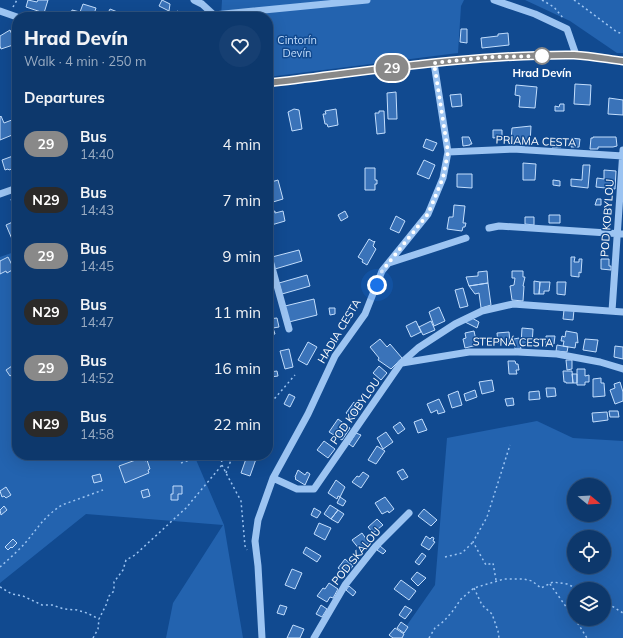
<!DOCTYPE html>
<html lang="en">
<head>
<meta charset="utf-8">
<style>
  body { margin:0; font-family:Mulish,sans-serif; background:#163f72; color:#f1f3f6; height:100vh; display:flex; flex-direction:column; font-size:15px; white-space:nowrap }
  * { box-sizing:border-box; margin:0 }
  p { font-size:13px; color:#9aacc2 }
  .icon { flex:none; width:22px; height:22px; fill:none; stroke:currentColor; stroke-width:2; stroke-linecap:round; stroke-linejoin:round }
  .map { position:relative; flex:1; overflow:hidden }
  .sheet { position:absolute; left:12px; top:12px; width:261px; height:448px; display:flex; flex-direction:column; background:#0d386c; border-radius:16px; box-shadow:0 4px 16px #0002,0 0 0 1px #2d527f }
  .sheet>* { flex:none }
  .badge { padding:0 8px; border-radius:13px; font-size:14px; line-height:26px }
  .needle { width:26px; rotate:108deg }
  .fabs { position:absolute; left:567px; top:478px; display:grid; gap:8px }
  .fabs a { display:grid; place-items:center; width:44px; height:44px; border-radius:50%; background:#0d386c; box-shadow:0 4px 16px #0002,0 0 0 1px #2d527f; font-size:20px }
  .you { position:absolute; width:20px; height:20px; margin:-10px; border:3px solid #fff; border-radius:50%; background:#1a73e8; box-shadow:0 0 0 6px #1a73e833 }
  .map>.badge { position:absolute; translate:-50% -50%; box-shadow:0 0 0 2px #fff }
  h2 { padding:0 12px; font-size:15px; line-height:36px }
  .round { display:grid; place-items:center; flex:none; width:42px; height:42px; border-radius:21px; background:#163f72 }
  .overview { display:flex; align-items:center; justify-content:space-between; height:68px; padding:0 12px }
  h1 { font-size:19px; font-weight:800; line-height:30px }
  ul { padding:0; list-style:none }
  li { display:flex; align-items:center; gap:12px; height:56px; padding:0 12px }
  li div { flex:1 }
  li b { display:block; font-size:15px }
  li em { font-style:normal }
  li .badge { min-width:44px; font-weight:700; text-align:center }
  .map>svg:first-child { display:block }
  .green { fill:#2363af; fill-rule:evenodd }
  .building { fill:#3a73b9; stroke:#c3defd }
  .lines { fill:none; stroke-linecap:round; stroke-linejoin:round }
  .path { stroke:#9cc4f2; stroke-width:1.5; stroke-dasharray:2 3; stroke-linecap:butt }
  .minor { stroke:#9cc4f2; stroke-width:7 }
  .line-casing { stroke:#fff; stroke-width:9 }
  .line { stroke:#898989; stroke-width:6 }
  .walk { stroke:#fff; stroke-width:4; stroke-dasharray:0 7.2 }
  .stop-dot { fill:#fff; stroke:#898989; stroke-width:2 }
  .labels { text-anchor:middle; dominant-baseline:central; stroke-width:3; stroke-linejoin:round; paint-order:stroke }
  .park-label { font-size:11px; fill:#c3defd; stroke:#114a90 }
  .stop-label { font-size:11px; font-weight:bold; fill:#fff; stroke:#114a90 }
  .street-label { font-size:11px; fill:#fff; stroke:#114a90 }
</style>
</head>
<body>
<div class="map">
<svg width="623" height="638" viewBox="0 0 623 638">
  <rect width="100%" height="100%" fill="#114a90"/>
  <path class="green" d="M222 0H464L461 6 458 53 268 77V17H221Z
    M525 0H623V53H617L570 21Z
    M17 251V455H194L224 525 243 638H166L173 603 223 525 86 514 0 583V257Z
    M537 421 573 438 623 441V638H398L435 585 447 438ZM574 485H604V515H574ZM574 537H604V567H574ZM574 589H604V619H574Z"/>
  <path class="building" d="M28 0 37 2 38 0H48L44 13 26 7Z
    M162 0 170 4 169 11 159 6Z
    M83 4 96 8 93 17H70L72 10 80 12Z
    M110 9 120 13 118 17H106Z
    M177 11 187 15 186 17H174Z
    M461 29H467V43L460 42Z
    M10 30 16 44 1 49 0 46V36Z
    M508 33 509 45 482 48 481 38 498 36V34Z
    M575 84 591 85 590 105 574 104Z
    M516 85 537 87 535 108 519 107 520 96 515 95Z
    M396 92 397 119H388L387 93Z
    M461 94 462 106 452 107 450 95Z
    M609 98 623 100V115L608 114Z
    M560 104H564V111H555V106L559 107Z
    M294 109 299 110 302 129 292 131 288 112Z
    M336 109 338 125 328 127 327 124H325L323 114H326L325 111Z
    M379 111H384L385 133 377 134 375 113H379Z
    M1 116 4 123 17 118V133L0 140V117Z
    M531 126 530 144 515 142 514 140H511L512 128Z
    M493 130H502V137L493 138Z
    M462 137H469L472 144H470V145L463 146Z
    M593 137H616L617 146 613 147H598V149H590L591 138H593Z
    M571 138 580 139 579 147H571Z
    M426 139 437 143 433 151 423 147Z
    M552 140 561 141V147H552Z
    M17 154V167L13 156Z
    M13 156 17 167 9 170 8 169 5 170 2 160Z
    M424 160 435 165 429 179 417 174Z
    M523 163 536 164 535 180H523Z
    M583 165H590L588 188 571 186V179L582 180Z
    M365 168H375V180H377V184H375V190H365Z
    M604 170 616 171 615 189 596 187 597 178 604 179Z
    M457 174H472V188L457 187Z
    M278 180 283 199 273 202 268 183Z
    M553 180 560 181V186L553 185Z
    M17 195V207L13 196Z
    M597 199H601V205H595Z
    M454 205 465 206 463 223H466L465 227H463L462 231 447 229 449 217H453Z
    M275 211V213L283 211 285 221 268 226V213Z
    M345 211 348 217 341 221 338 215Z
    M549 215H560V223H549Z
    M396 216 405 221 399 233 390 229Z
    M525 217H534V225L525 224Z
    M17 220V237L12 239 6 225Z
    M369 239 374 242 375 241 373 246 376 249 367 265 362 262 363 260 358 257Z
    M299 250 302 261 275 269 272 257Z
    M8 257 14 269 7 273 6 271 0 274V261Z
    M571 257H575L574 262H579V259H582L581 273 579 272V277L571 276Z
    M601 259H609V266H611V270L601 269Z
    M487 271 488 283 469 286 466 277 478 276V272Z
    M512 271H523V277H525L523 286H524L523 301 512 300 510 286 514 285 515 278H512Z
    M307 275 310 286 282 294 279 283Z
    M534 281 540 282 539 294H534Z
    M540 282H550L549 291H544V294H539Z
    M557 282H566L565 295 557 294Z
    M488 283 491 305 481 308 479 293 475 294 469 286Z
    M463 288 468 306 460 308 455 290Z
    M314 299 317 315 289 322 285 306Z
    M439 307 445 321 434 326 429 312Z
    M329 308H335V314L330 315Z
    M564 310H574L573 320 563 319Z
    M277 318 279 327 273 328 275 334 268 335V319Z
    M472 318 479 322 477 328 465 322Z
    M416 321 421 332 411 337 406 326Z
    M431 321 435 330 423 335 419 327Z
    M522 328 533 329 532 345H521Z
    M474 331 477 345 465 348 463 339 466 338 465 333Z
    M566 331 577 333 578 343 576 342 575 348 563 346 564 341H561L562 336 565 337Z
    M509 332 510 342 498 343 497 333Z
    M546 336H555L554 344H546Z
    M519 338 521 349H515L514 339Z
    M380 339 387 347 390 344 402 358 391 369 378 360 379 358 370 347Z
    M585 339 598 340 596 352 583 350Z
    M308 342 317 347 307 365 298 360Z
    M557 345 568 347 567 352 556 351Z
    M615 346 623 347V359L614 357Z
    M289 349 293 367 285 369 280 351Z
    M566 360H572V369L567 370Z
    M508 361H515L516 364H518L519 370H516L517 374H509Z
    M12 366 16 372 10 376 6 370Z
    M379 366 387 373 381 380 373 373Z
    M577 369H585V376L589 375V382H585V385H577Z
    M277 371 278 376 271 377 270 372Z
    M563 371H572L573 383H566V382H564Z
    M268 374 272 392 268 393Z
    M572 374H577V383H573Z
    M601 378V383H604L605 396 593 397V379Z
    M492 380 494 391 482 394 479 382Z
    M620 382 623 392V401L615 404 610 390 615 388 614 384Z
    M546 388H555L556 396 547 397Z
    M475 390 477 397 466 401 464 394Z
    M458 391 462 405 452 408 448 395Z
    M539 391 540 399 529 400V392Z
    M289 394 295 397 290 407 284 404Z
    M513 398 514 405 507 406 505 399Z
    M439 399 445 412 438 414 437 410 431 413 427 404Z
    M354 402 360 407 352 418 346 413Z
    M609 411H618L619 417H610Z
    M607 412 608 420 593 422 592 413Z
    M338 419 350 428 342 440 329 432Z
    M422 419 427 430 418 433 414 422Z
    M400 422 405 429 398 434 393 427Z
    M386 432 393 442 383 449 377 438Z
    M356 433 361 435 353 447 349 444Z
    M324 441 335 449 328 458 317 450Z
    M377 446 385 451 376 464 368 460Z
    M247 456 256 459 250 476 241 473Z
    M144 457 145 461 147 460 150 469 148 470 149 473 125 483 119 466Z
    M403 469 408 477 402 480 397 472Z
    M298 470 305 475 307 472 310 474 305 485 295 479 296 478 295 477Z
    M363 472 369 476 361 488 352 482 357 476 359 477Z
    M100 474 102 481 94 483 92 476Z
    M336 480 345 487 340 497 338 496 337 499 328 493Z
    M173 486H182V494H178V500H171V494H173Z
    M6 487 11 495 6 498 4 496 2 497 0 491Z
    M148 489 150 496 143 498 141 491Z
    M340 497 346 501 343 506 337 503Z
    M385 497 394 509 389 513 388 511 382 514 375 503Z
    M330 505 338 510 331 519 324 514Z
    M4 506 7 510 1 515 0 510Z
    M314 508 321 512 317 518 311 515Z
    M424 509 437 520 431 526 418 516Z
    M338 510 344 514 338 523 331 519Z
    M377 519 383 525 373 533 368 527Z
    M319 523 331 528 325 540 314 534Z
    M362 533 369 543 360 550 352 540Z
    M426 536 430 539 432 537 434 538 433 541 435 542 429 550 421 545Z
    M13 539 17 543 12 548 11 547 8 550 5 547Z
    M380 546 386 551 383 554 377 550Z
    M306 547 321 556 317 562 303 553Z
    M422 553 426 556 419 565 415 562Z
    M345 559 353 566 346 574 338 568Z
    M292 569 302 573 295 589 285 585Z
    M417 572 426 578 418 586 411 579Z
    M401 580 416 591 409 600 394 589Z
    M329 583 338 589 333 598 330 597 327 602 317 596 323 588 325 589Z
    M349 586 356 592 353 596 346 590Z
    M280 605 287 607 284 615 277 613Z
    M321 605 327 609 322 617 316 614Z
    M405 606 412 610 405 619 399 615Z
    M401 622 408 627 404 633 397 628Z
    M293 625 304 629 300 638H287Z
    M395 628 404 634 402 638H393L389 635Z"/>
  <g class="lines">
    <path class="path" d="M542 0 554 7 563 18
      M574 0 617 32 623 34
      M13 7 17 0
      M11 199 17 213
      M268 406 295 375
      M221 455 222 465 226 473 241 501 245 546 247 550
      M181 463 204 455
      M226 473 233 455
      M445 557 462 553 473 542
      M0 567C9 559 19 550 27 541 39 526 45 516 62 505L103 490
      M496 580 493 563 486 565 473 542 487 517 510 445
      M550 584 574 618
      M0 587 12 594 23 596 42 605H52L64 609 77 610 87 613 99 619
      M474 588 482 605 492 614 498 631 499 638
      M604 601 623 613
      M575 619 587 638
      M93 638 98 629 99 619 106 605 109 596 114 591V582L123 570 126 560 135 555 186 508 222 465
      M429 638 435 628 444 621 452 612 461 599 474 588 504 579H524L532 581 541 588 553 582 567 584 578 589"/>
    <path class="minor" d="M194 0 202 4 214 15V17
      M494 0 535 14 567 29 576 55
      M0 11 17 17
      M214 15 367 0
      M268 83C370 71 472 54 574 55 591 56 607 59 623 61
      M448 152 513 149 623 156
      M0 194 17 188
      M489 228 499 226 623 234
      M268 253 289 329
      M389 263 466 238
      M612 311 623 150
      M402 363 469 352H518L557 354 600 362 623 369
      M273 478 297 489H314L401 363 418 348 455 324 482 311 513 304 623 312
      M262 638 258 566 255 541 258 520 273 478 308 414 335 356 365 314 382 271 428 214 443 178 448 152 434 63
      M314 638 345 585 375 547 409 513"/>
  </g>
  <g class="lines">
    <g class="line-casing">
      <path id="line" d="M268 83C370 71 472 54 574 55 591 56 607 59 623 61"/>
    </g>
    <use href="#line" class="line"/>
    <path class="walk" d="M377 285 382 271 428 214 443 178 448 152 434 63 489 57 542 56"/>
  </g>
  <circle class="stop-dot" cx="542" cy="56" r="8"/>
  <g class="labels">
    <g class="park-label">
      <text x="297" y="40">Cintorín<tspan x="297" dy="13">Devín</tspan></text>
    </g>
    <g class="stop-label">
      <text x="542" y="73">Hrad Devín</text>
    </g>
    <g class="street-label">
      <text transform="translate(536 141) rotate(2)">PRIAMA CESTA</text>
      <text transform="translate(607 218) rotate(-86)">POD KOBYLOU</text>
      <text transform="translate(339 331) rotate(-59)">HADIA CESTA</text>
      <text transform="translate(513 342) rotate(1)">STEPNÁ CESTA</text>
      <text transform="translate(355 411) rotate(-55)">POD KOBYLOU</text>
      <text transform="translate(356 556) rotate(-51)">POD SKALOU</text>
    </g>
  </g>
</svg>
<div class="fabs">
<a><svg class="needle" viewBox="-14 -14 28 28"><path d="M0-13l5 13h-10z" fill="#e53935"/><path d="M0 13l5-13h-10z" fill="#9aacc2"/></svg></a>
<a><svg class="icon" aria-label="locate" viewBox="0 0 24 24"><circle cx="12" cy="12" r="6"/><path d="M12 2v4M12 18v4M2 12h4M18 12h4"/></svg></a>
<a><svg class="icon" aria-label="layers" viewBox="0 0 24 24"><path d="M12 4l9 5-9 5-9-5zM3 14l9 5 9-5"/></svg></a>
</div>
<div class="you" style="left:377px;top:285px"></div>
<b class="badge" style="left:392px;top:68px;background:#898989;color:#fff">29</b>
<section class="sheet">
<div class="overview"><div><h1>Hrad Devín</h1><p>Walk · 4 min · 250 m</p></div><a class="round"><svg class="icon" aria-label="heart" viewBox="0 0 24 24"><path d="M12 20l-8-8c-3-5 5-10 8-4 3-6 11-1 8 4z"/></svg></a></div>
<h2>Departures</h2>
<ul>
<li><span class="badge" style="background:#898989;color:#fff">29</span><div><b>Bus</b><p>14:40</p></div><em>4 min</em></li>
<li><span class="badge" style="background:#2b2a29;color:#fff">N29</span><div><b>Bus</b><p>14:43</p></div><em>7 min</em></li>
<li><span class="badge" style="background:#898989;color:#fff">29</span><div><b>Bus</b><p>14:45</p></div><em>9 min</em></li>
<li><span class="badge" style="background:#2b2a29;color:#fff">N29</span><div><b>Bus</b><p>14:47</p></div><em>11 min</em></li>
<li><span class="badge" style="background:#898989;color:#fff">29</span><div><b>Bus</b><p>14:52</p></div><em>16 min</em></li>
<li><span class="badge" style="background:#2b2a29;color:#fff">N29</span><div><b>Bus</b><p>14:58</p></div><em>22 min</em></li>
</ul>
</section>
</div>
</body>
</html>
